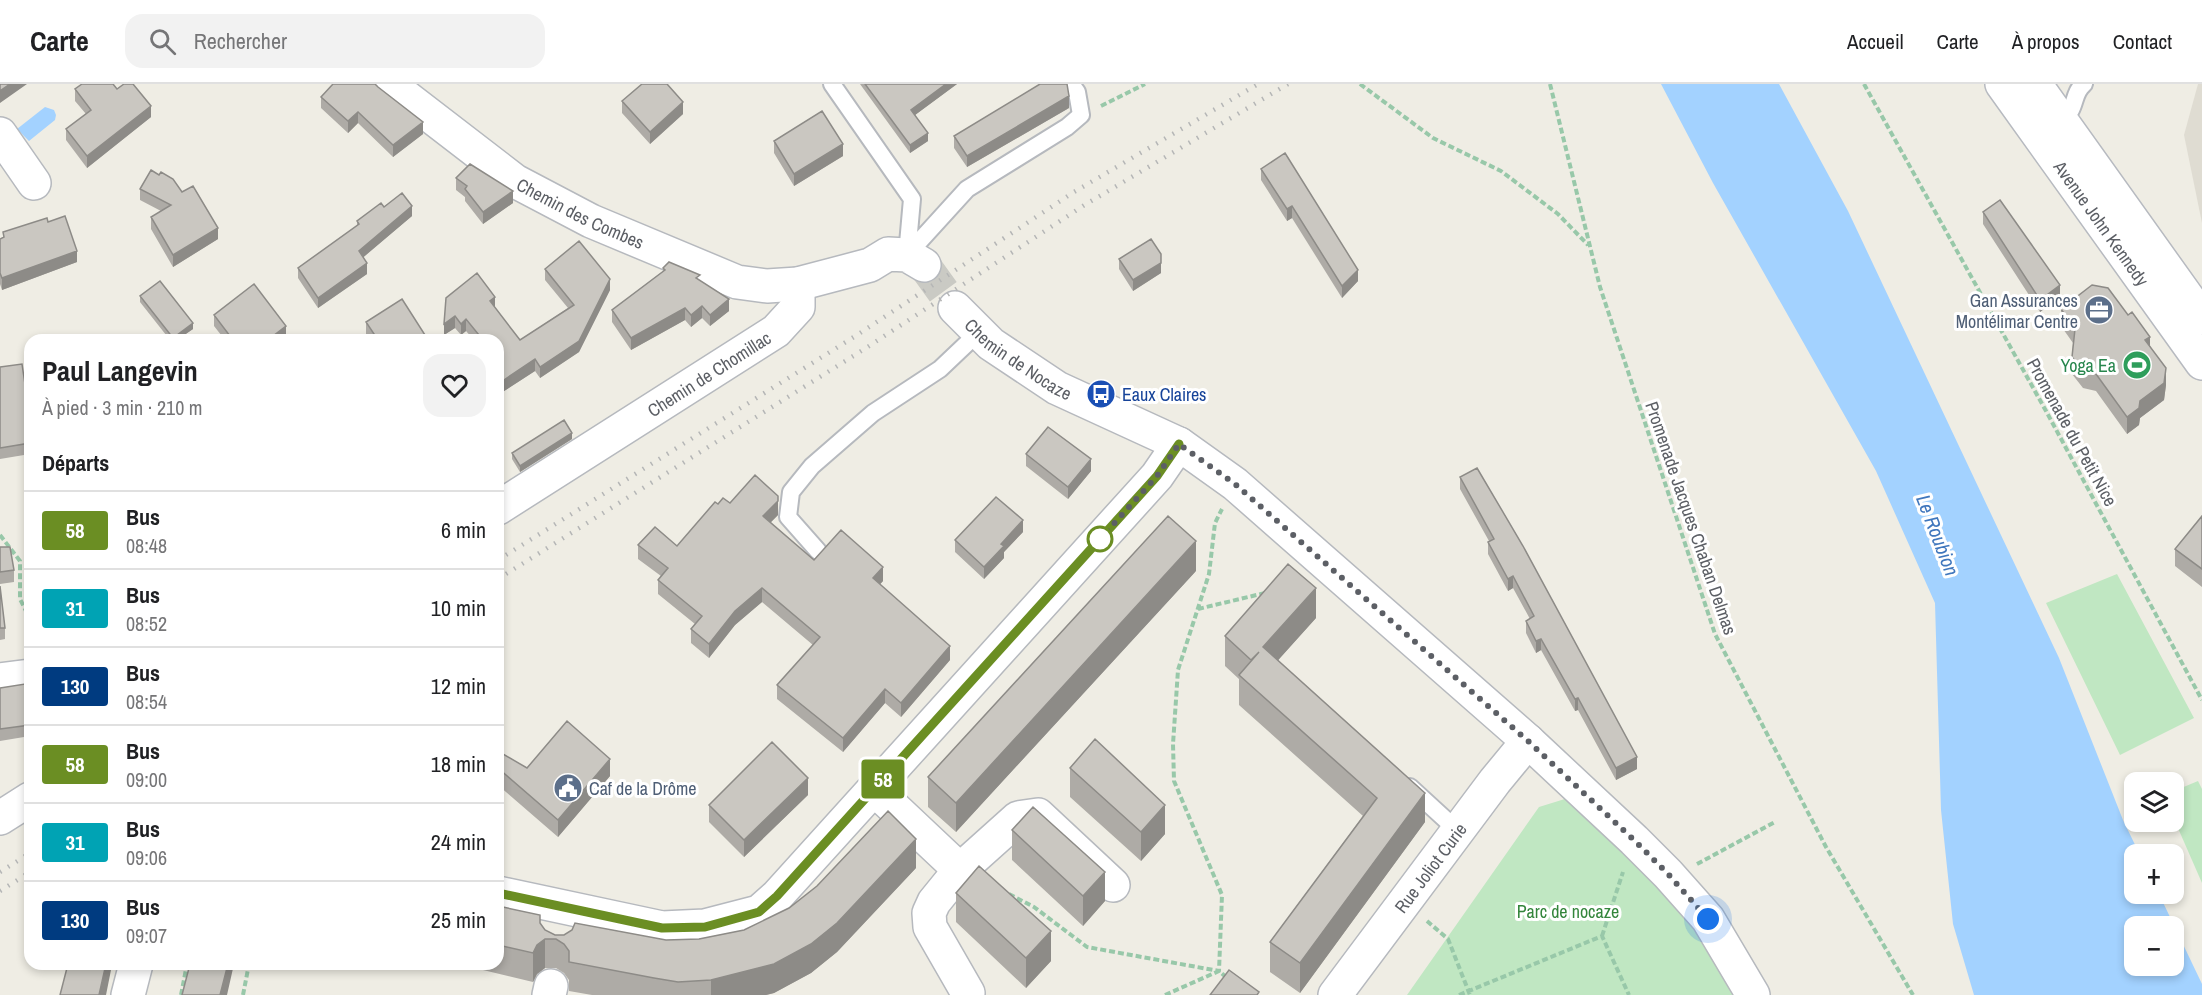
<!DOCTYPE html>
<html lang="fr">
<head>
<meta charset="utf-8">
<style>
  body { margin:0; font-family:"Archivo Narrow",sans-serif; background:#f2f2f2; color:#202124; height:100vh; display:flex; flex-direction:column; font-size:22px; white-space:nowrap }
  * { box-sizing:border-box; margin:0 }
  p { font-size:20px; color:#757577 }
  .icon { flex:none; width:33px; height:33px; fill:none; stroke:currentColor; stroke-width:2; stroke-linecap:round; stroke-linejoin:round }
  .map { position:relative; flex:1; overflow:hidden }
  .details { position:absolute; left:24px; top:250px; width:480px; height:636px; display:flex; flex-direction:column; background:#fff; border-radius:18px; box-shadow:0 3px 9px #0003 }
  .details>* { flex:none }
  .badge { padding:0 12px; border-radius:4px; font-size:21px; line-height:39px }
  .tools { position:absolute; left:2124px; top:688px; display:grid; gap:12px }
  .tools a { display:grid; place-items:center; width:60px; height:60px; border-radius:12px; background:#fff; box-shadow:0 3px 9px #0003; font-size:30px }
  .you { position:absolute; width:30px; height:30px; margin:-15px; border:4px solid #fff; border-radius:50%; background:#1a73e8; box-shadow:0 0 0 9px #1a73e833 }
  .map>.badge { position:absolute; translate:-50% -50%; box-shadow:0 0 0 3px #fff }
  h2 { padding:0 18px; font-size:22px; line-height:54px }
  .round { display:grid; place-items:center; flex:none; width:63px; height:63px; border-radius:18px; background:#f2f2f2 }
  .headline { display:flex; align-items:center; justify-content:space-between; height:102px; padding:0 18px }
  h1 { font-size:28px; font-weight:800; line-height:45px }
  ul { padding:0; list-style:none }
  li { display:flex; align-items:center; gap:18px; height:78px; padding:0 18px; border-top:2px solid #e0e0e0 }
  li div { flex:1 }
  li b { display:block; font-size:22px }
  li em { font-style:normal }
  li .badge { min-width:66px; font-weight:700; text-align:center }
  header { display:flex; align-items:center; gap:36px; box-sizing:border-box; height:84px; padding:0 30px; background:#fff; border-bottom:2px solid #e0e0e0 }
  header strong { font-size:28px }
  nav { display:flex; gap:33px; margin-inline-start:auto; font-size:21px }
  .search { width:420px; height:54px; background:#f2f2f2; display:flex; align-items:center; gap:15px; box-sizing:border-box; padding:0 21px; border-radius:18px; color:#757577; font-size:22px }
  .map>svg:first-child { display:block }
  .education { fill:#dfdcd2 }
  .green { fill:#c0e7c2 }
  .water { fill:#a3d2ff; fill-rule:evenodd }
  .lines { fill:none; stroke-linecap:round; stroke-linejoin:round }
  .minor-tunnel { stroke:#cacac4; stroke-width:33; stroke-dasharray:33 16; stroke-linecap:butt }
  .service-casing { stroke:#b6b9be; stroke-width:20 }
  .minor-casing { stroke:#b6b9be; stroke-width:36 }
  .secondary-casing { stroke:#b7bac0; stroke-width:36 }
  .path { stroke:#98c8a9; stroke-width:4; stroke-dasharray:6 3; stroke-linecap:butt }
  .service { stroke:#fff; stroke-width:16 }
  .minor { stroke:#fff; stroke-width:33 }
  .secondary { stroke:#fff; stroke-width:33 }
  .rail { stroke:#b5b6b6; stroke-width:4.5; stroke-dasharray:1.5 8; stroke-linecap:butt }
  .wall { fill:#aeaba6 }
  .shaded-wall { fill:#8d8b87 }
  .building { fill:#cac7c1; stroke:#8d8b87; stroke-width:1.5 }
  .line-casing { stroke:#fff; stroke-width:14 }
  .line { stroke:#6b8e23; stroke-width:9 }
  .walk { stroke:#5c5f65; stroke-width:6; stroke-dasharray:0 10.8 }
  .stop-dot { fill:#fff; stroke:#6b8e23; stroke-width:3 }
  .labels { text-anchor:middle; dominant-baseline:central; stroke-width:6; stroke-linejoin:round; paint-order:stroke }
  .street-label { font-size:18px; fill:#5c5f65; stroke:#fff }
  .service-label { font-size:18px; fill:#4e5e75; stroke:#fff; text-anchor:end }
  .leisure-label { font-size:18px; fill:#27864d; stroke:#fff; text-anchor:end }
  .transit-label { font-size:18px; fill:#164399; stroke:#fff; text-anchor:start }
  .park-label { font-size:18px; fill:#33853b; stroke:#fff }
  .water-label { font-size:20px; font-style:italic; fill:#4077bd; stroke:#fff }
</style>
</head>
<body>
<header>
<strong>Carte</strong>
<div class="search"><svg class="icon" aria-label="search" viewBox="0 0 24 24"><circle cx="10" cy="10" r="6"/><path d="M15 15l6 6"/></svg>Rechercher</div>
<nav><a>Accueil</a><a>Carte</a><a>À propos</a><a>Contact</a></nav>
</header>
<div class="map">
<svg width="2202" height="911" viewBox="0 0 2202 911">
  <rect width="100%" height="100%" fill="#efede4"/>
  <path class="education" d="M2198 0H2202V139L2184 51Z"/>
  <path class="green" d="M2117 490 2194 634 2120 671 2046 519Z
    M2198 697 2202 705V799L2174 735V707Z
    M1568 714 1677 813 1736 911H1407L1539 723Z"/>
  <path class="water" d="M1661 0H1779L1848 127 2059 574 2123 736 2140 771H2134V810H2159L2202 900V911H1974L1953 840 1941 726 1935 519 1876 387 1713 99ZM2134 843H2174V882H2134Z
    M45 23 54 26 56 31 55 36 29 57 17 45Z"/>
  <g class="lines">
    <path class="minor-tunnel" d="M924 181 955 224"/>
    <g class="service-casing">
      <path id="service" d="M832 0 912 115 907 171
        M2061 36C2078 26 2071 10 2084 0
        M907 171 967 105 1067 43 1081 31 1077 8 1071 0
        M818 467 788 433 791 408 812 382 873 329 940 285 979 248
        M1410 703 1458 747"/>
    </g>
    <g class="minor-casing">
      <g id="minor">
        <path id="s1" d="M389 0 515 97 591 137 737 198 767 202 798 200 870 181 888 170 907 171 924 181"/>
        <path d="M0 50 34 99"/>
        <path id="s2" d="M955 224 991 260 1057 304 1179 360 1235 400 1528 657 1634 756 1668 790 1708 835 1753 911"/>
        <path id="s3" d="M498 424 776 247 798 223V200"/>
        <path d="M0 596 30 592"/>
        <path d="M874 705 960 786 1018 734 1038 731 1113 801"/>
        <path d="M0 734 30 715"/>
        <path d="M960 786 934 818 929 829 930 843 968 909"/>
        <path d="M498 809 662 844 705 842 759 828 777 812 1157 392 1179 360"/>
        <path d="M128 911 136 880"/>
        <path d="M549 911 551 902"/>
        <path id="s4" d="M1335 911 1495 697 1528 657"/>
      </g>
    </g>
    <g class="secondary-casing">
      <g id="secondary">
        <path id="s5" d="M2002 0 2202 279"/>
        <path d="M2035 0 2202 234"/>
      </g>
    </g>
    <path class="path" d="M1360 0 1433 54 1501 87 1558 130 1588 161
      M1550 0 1600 203 1715 550 1826 763 1913 911
      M1864 0 2046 327 2202 616
      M1101 22 1145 0
      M0 451 20 477V515L30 535
      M1198 525 1265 509
      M1697 780 1775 738
      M1009 810 1034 823 1087 863 1219 887 1222 811 1174 697 1173 660 1178 586 1209 490 1215 439 1222 425
      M1427 837 1448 855 1470 911
      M1602 852 1623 788
      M181 911 187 880
      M243 911 249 880
      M1165 911 1219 887 1228 895
      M1459 911 1602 852 1629 911"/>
    <use href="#service" class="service"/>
    <use href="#minor" class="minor"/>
    <use href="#secondary" class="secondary"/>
    <path class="rail" d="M498 476 857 251 1074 108 1258 0
      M498 495 866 264 1083 122 1288 0
      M0 788 30 769
      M0 807 30 788"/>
  </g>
  <path class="wall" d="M860 0H957L915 31 928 57 910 69Z
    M378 3 423 50 393 73 358 39 348 49 321 24V13Z
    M75 5H117L151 33 87 84 66 56V45L86 30 75 17Z
    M622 17 683 30 650 60 622 29Z
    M1069 24 967 83 954 64V52Z
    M774 57 843 72 794 102 774 69Z
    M1261 85 1358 197 1342 214 1292 134 1287 137 1261 96Z
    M456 94 513 119 483 140 465 117V113L456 106Z
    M140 105 182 108 218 155 173 183 151 145V133L161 127 140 116Z
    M384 123 412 132 363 173 367 190 318 224 298 194V184L357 142V137Z
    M1983 128 2060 213 2040 228 1983 140Z
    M48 138 77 178 2 206 0 200V155L3 154V148Z
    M1119 175 1161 189 1133 207 1119 185Z
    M663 184 700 196 729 227 710 242 702 234 691 243 685 236 631 266 612 238V226L663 187Z
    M545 185 610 206 579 268 540 294 535 287 501 309V320L498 256H474L466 247 461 251 455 244 444 251 446 214 495 224 520 256 568 224 545 196Z
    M140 212 193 245 177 256H170L140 218Z
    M2061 225 2150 262 2166 301 2164 316 2140 334 2139 341 2127 350 2096 307 2083 304 2072 290V273L2073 259 2061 242Z
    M214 231 286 253 281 256H225L214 242Z
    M366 238 425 256H370L366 250Z
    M0 283 30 334V370L0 375Z
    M572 355 520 388 512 375V369Z
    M1026 370 1091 387 1068 415 1026 382Z
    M1460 393 1637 685 1616 696 1578 626 1575 627 1541 566 1536 569 1526 549V537L1530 535 1513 504 1508 507 1488 470V458L1489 457 1460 405Z
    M730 419 778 426V431L770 439 814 476 883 497 880 500 950 576 901 633 885 619 843 668 777 615V601L813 561 762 518 735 541 709 574 691 559V545L695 540 658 510V496L661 492 638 475V461L677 462 718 420Z
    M2202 432V503L2175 482V465Z
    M1023 448 1004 468V474L984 495 955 468V456Z
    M0 463 14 486V498L0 500Z
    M1196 487 956 748 928 723V693Z
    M0 502 5 544V555L0 556Z
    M1316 534 1278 576 1425 738 1300 909 1270 888V858L1363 732 1239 621V595L1225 582V552Z
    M0 604H30V652L0 657Z
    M498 667 527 684 610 692 558 753 498 701Z
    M1070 684 1165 750 1141 777 1070 713Z
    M808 711 744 773 709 738V721Z
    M1012 746 1105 817 1083 842 1012 776Z
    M916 784 837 868 811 889 774 909 766 911H592L569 907V896L564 889 556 884H545L537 890 533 898 458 880H498V822L540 839 545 846 555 851 666 856 699 855 744 846Z
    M956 809 1051 877 1026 904 956 838Z"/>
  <path class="shaded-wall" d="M10 0H27L0 19V7Z
    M946 0H957L911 34V26Z
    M1069 12V24L967 83V72Z
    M683 18V30L650 60V48Z
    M151 22V33L87 84V72Z
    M358 28V39L348 49V37Z
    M423 38V50L393 73V61Z
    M928 49V57L910 69V61Z
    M843 60V72L794 102V90Z
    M513 107V119L483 140V128Z
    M412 122V132L359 177V167Z
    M1292 122V134L1287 137V125Z
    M218 144V155L173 183V171Z
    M77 167V178L2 206V194Z
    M367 179V190L318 224V214Z
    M1161 179V189L1133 207V196Z
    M1358 186V197L1342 214V202Z
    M610 195V206L579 268 540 294V283Z
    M2060 201V213L2040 228V216Z
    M495 213V224L490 217Z
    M729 215V227L710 242V231Z
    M702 222V234L691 243V231Z
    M685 224V236L631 266V254Z
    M455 232V244L444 251V240Z
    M466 235V247L461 251V240Z
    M193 239V245L177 256H173V254Z
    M286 242V253L281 256H269V255Z
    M425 251V256H416Z
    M2150 253V270L2145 256Z
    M535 275V287L501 309V320L498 322V300Z
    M2166 284V301L2164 316 2140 334 2139 341 2127 350V333Z
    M572 349V355L520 388V382Z
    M1091 375V387L1068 415V403Z
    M778 412V431L763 446V432Z
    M1023 436V448L1004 468V474L984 495V483L1001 460Z
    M1196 457V487L956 748V719Z
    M883 483V497L873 508V494Z
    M1513 492V504L1508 507V495Z
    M762 504V518L735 541 709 574V560L735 527Z
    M1316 504V534L1263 593V563Z
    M1541 555V566L1536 569V557Z
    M950 562V576L901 633V619Z
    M885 605V619L843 668V654Z
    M1578 614V626L1575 627V615Z
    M1637 673V685L1616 696V684Z
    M610 675V692L558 753V736Z
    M808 694V711L744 773V756Z
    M1425 709V738L1300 909V879Z
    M1165 721V750L1141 777V748Z
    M916 755V784L837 868 811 889 774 909 766 911H711V896Z
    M1105 788V817L1083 842V812Z
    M1051 847V877L1026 904V874Z
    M545 855V884L537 890 533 898V869L537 861Z
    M106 880H111V886L106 911H99Z
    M228 880H234L227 911H220Z"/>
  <path class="building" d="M0 0H10L0 7Z
    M82 0H113L117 5 124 0H133L151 22 87 72 66 45 91 26 75 5Z
    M333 0H375L378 3 423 38 393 61 358 28 348 37 321 13Z
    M642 0H667L683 18 650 48 622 17Z
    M865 0H946L911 26 928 49 910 61Z
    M1040 0H1067L1069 12 967 72 954 52Z
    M822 27 843 60 794 90 774 57Z
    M1285 69 1358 186 1342 202 1292 122 1287 125 1261 85Z
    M470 80 513 107 483 128 465 105 467 102 456 94Z
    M151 86 159 91 161 88 173 95 182 108 193 102 218 144 173 171 151 133 171 121 140 105Z
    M402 109 412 122 359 167 367 179 318 214 298 184 359 140 357 137 381 119 384 123Z
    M2000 116 2060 201 2040 216 1983 128Z
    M65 132 77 167 2 194 0 189V155L4 153 3 148 47 134 48 138Z
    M1151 155 1161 170V179L1133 196 1119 175Z
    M579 157 610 195 579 257 540 283 535 275 498 300V256H483L466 235 461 240 455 232 444 240 446 214 477 189 495 213 490 217 520 256 574 221 545 185Z
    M669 178 700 191 696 194 729 215 710 231 702 222 691 231 685 224 631 254 612 226 665 186 663 184Z
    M160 197 193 239 173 254 140 212Z
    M254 200 286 242 269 255 270 256H233L214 231Z
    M2092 201 2108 204 2128 231 2132 228 2150 253 2145 256 2166 284 2164 299 2140 317 2139 324 2127 333 2096 290 2083 287 2072 273 2075 245 2061 225Z
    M402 215 425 251 416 256H378L366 238Z
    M22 280 30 334V359L0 364V283Z
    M498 303 501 308 498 310Z
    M564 336 572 349 520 382 512 369Z
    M1048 343 1091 375 1068 403 1026 370Z
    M1477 384 1523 462 1637 673 1616 684 1578 614 1575 615 1541 555 1536 557 1526 537 1534 532 1513 492 1508 495 1488 458 1494 455 1460 393Z
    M755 391 778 412V417L763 432 814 476 841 446 883 483 873 494 950 562 901 619 885 605 843 654 777 601 820 553 762 504 735 527 709 560 691 545 702 532 658 496 668 484 638 461 655 443 677 462 715 418 718 420 723 414 730 419Z
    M996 413 1023 436 1001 460 1004 462 984 483 955 456Z
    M1168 432 1196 457 956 719 928 693Z
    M2202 432V485L2175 465Z
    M0 463H10L14 486 0 488Z
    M1288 480 1316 504 1263 563 1425 709 1300 879 1270 858 1377 714 1239 591 1259 568 1251 576 1225 552Z
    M0 502 5 544H0Z
    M25 600 26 604H30V641L0 645V604Z
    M567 637 610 675 558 736 498 684V667L527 684Z
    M1095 655 1165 721 1141 748 1070 684Z
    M772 658 808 694 744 756 709 721Z
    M1033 723 1105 788 1083 812 1012 746Z
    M888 727 916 755 837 839 811 860 774 880 711 896 678 898 654 894 569 878V867L564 860 556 855H545L537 861 533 869 498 861V822L540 831V839L545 846 555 851H564L572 846 575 839 666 856 699 855 744 846 789 824 817 802Z
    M979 782 1051 847 1026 874 956 809Z
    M68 880H106L99 911H60Z
    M190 880H228L220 911H182Z
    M1229 886 1259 908 1257 911H1210Z"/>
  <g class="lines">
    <g class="line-casing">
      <path id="line" d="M498 809 662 844 705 843 759 828 777 812 1157 392 1179 360"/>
    </g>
    <use href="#line" class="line"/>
    <path class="walk" d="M1100 455 1157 392 1179 360 1235 400 1528 657 1634 756 1668 790 1708 835"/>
  </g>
  <defs>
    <g id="office-disc" transform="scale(1.5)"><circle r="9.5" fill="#5c6f8a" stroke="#fff"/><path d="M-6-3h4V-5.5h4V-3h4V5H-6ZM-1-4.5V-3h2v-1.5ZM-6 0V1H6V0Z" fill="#fff"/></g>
    <g id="stadium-disc" transform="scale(1.5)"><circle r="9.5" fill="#2e9e5b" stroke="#fff"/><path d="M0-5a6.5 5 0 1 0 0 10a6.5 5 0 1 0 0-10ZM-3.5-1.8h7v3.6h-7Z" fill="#fff"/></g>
    <g id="bus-disc" transform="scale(1.5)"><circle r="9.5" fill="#1a4fb4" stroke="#fff"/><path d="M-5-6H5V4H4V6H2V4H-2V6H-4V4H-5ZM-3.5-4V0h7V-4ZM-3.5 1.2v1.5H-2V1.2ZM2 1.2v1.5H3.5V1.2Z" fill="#fff"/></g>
    <g id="civic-disc" transform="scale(1.5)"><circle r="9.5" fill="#5c6f8a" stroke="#fff"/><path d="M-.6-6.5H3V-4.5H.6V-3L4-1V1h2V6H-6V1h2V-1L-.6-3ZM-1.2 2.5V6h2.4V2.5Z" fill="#fff"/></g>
  </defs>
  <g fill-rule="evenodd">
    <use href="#office-disc" x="2099" y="226"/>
    <use href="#stadium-disc" x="2137" y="281"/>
    <use href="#bus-disc" x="1101" y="310"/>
    <use href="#civic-disc" x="568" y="704"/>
  </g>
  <circle class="stop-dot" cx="1100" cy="455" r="12"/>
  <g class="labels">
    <g class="street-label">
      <text stroke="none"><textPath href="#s1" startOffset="232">Chemin des Combes</textPath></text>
      <text stroke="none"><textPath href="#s5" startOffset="171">Avenue John Kennedy</textPath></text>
      <text stroke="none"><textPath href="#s2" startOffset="82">Chemin de Nocaze</textPath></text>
      <text stroke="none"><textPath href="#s3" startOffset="250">Chemin de Chomillac</textPath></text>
      <text transform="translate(2072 348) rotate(61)">Promenade du Petit Nice</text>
      <text transform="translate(1691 434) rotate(71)">Promenade Jacques Chaban Delmas</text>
      <text stroke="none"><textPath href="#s4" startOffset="159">Rue Joliot Curie</textPath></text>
    </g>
    <g class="service-label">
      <text x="2078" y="216">Gan Assurances<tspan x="2078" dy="21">Montélimar Centre</tspan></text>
      <text x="589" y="704" text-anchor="start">Caf de la Drôme</text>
    </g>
    <g class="leisure-label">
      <text x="2116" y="281">Yoga Ea</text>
    </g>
    <g class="transit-label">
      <text x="1122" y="310">Eaux Claires</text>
    </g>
    <g class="park-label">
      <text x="1568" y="827">Parc de nocaze</text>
    </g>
    <g class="water-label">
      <text transform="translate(1938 451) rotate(69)">Le Roubion</text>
    </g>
  </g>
</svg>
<div class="tools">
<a><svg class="icon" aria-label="layers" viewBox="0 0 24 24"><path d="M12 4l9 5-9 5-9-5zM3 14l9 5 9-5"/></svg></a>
<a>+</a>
<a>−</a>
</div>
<div class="you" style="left:1708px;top:835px"></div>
<b class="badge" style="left:883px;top:695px;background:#6b8e23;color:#fff">58</b>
<section class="details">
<div class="headline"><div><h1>Paul Langevin</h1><p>À pied · 3 min · 210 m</p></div><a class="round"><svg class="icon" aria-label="heart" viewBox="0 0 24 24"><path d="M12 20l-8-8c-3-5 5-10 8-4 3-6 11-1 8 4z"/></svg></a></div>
<h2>Départs</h2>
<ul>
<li><span class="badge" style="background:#6b8e23;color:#fff">58</span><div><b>Bus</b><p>08:48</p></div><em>6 min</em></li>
<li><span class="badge" style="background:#00a3b4;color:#fff">31</span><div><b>Bus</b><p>08:52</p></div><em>10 min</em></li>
<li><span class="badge" style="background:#003b80;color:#fff">130</span><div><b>Bus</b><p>08:54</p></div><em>12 min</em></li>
<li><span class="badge" style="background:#6b8e23;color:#fff">58</span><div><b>Bus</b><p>09:00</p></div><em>18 min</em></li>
<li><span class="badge" style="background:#00a3b4;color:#fff">31</span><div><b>Bus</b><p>09:06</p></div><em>24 min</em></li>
<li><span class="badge" style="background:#003b80;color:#fff">130</span><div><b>Bus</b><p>09:07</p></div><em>25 min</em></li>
</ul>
</section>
</div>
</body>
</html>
